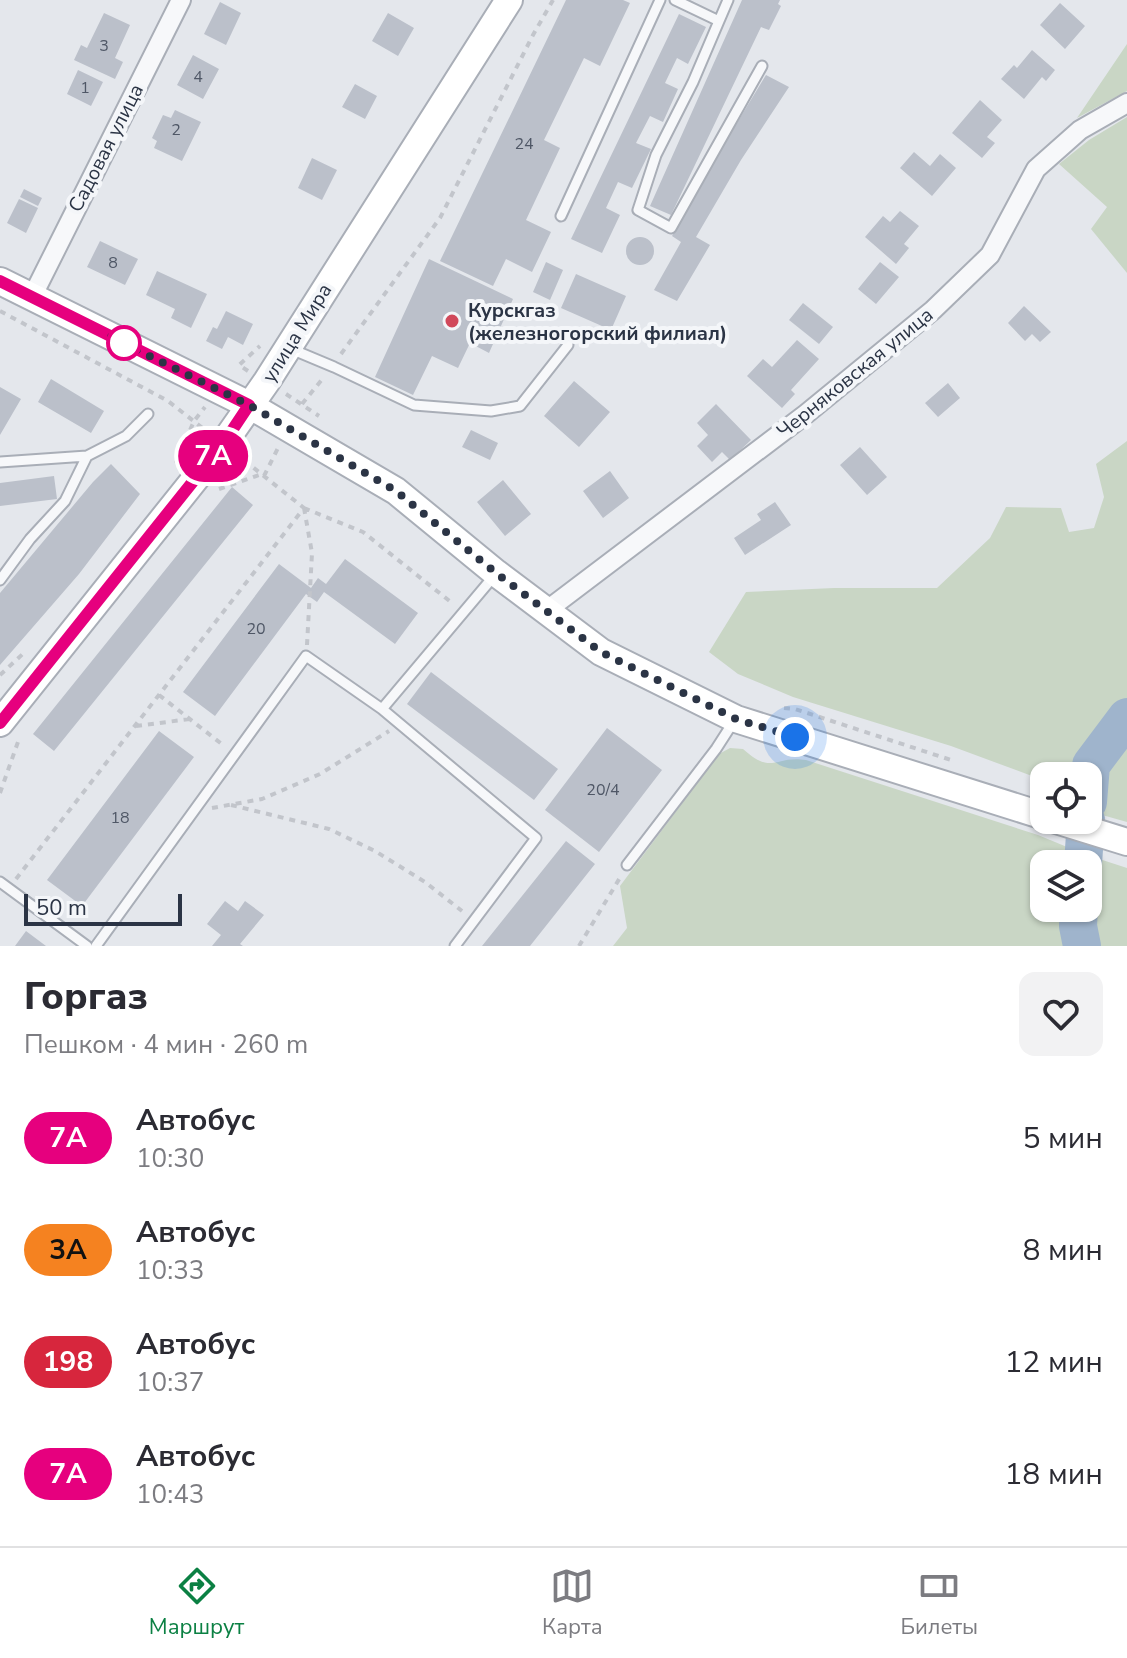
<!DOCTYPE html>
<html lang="ru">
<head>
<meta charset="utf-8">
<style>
  body { margin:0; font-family:"Nunito Sans",sans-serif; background:#f2f2f3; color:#2b2b33; height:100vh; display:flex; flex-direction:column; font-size:30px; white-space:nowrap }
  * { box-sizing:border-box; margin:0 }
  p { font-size:26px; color:#7c7c81 }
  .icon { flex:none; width:44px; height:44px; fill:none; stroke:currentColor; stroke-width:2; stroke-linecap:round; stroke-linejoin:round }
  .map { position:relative; height:946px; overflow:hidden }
  .sheet { display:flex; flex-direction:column; background:#fff; flex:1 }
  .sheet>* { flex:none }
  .badge { padding:0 16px; border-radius:26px; font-size:28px; line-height:52px }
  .buttons { position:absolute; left:1030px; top:762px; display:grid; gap:16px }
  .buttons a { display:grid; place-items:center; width:72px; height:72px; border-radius:16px; background:#fff; box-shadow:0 2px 6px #0004; font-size:40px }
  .scale { position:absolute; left:24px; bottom:20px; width:158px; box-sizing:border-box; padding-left:8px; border:4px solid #2b3445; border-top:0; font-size:22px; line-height:28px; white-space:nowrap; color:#2b3445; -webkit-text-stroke:6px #f4f6f9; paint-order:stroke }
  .you { position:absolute; width:40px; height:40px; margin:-20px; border:6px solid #fff; border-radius:50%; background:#1a73e8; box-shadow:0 0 0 12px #1a73e833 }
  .map>.badge { position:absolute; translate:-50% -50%; box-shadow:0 0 0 4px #fff }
  .round { display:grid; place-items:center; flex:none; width:84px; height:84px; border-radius:16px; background:#f2f2f3 }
  .head { display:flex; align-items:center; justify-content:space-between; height:136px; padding:0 24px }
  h1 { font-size:38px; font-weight:800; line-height:60px }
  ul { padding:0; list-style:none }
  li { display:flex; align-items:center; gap:24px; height:112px; padding:0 24px }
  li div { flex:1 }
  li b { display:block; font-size:30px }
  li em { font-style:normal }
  li .badge { min-width:88px; font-weight:700; text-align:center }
  .dock { display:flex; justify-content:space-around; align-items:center; height:112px; border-top:2px solid #e1e1e2; background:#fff; font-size:22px; color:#7c7c81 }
  .dock a { display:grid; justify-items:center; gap:4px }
  .dock .current { color:#0b8043 }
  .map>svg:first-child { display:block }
  .green { fill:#c9d6c5; fill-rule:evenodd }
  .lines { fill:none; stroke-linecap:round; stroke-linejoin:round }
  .river { stroke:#9fb4cc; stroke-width:38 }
  .building { fill:#bbc0ca }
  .lane-casing { stroke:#a9aeb7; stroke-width:13 }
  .street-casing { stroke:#a9aeb7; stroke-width:22 }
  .secondary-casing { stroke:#a9aeb7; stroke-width:30 }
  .path { stroke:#c2c5cb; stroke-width:4; stroke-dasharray:6 6; stroke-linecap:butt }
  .lane { stroke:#f7f8fa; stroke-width:9 }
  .street { stroke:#f7f8fa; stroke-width:18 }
  .secondary { stroke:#fff; stroke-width:26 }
  .line-casing { stroke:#fff; stroke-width:18 }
  .line { stroke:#e6007e; stroke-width:12 }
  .walk { stroke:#2b3445; stroke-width:8; stroke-dasharray:0 14.4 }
  .poi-dot { fill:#d1495b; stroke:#f4f6f9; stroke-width:3 }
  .stop-dot { fill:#fff; stroke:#e6007e; stroke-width:4 }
  .labels { text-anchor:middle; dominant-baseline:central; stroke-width:8; stroke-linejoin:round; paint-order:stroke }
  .number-label { font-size:16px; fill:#4f5766 }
  .street-label { font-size:20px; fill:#2b3445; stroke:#f4f6f9 }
  .poi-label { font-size:20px; font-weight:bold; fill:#2b3445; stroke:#f4f6f9; text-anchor:start }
</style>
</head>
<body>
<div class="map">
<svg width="1127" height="946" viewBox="0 0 1127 946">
  <rect width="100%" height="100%" fill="#e4e7ec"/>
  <path class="green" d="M1127 44V91L1077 118Z
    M1127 117V273L1091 229 1107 207 1059 164 1089 140Z
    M1127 441V822L1088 811V776H1044V799H1043L1032 776 951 746 793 697 738 674 709 652 746 592 834 588H937L990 538 1006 507 1061 508 1069 532 1094 528 1104 497 1096 464Z
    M730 748 743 749C773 776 774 755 806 760L1038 835 1084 854 1127 868V946H613L627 928 620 886 719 754ZM1088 864V908H1044V864Z"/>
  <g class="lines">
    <path class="river" d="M1088 802 1091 765 1127 717
      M1083 864 1086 820
      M1079 908 1078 926 1082 946"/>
  </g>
  <path class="building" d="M566 0H623L630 3 600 66 584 58 544 140 560 148 526 220 551 232 532 272 506 259 493 286 440 261Z
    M742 0H780L778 4 781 6 769 30 761 27 671 215 650 206Z
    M220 2 241 13 226 45 204 34Z
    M1060 3 1085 26 1065 49 1040 25Z
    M104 13 130 25 115 58 123 62 115 79 74 60 81 45 87 48Z
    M388 13 414 28 398 56 372 41Z
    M679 14 706 27 688 64 677 58 665 83 678 89 663 122 650 116 636 143 651 149 632 188 618 182 606 208 620 215 602 253 571 239Z
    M1032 50 1055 70 1046 81 1042 77 1024 99 1001 79 1014 65 1017 68Z
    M193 55 219 69 203 99 177 85Z
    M78 70 103 82 91 106 67 94Z
    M766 75 789 87 741 160 696 237 710 245 677 301 654 290 681 242 672 236 723 146Z
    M355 84 377 96 365 119 342 107Z
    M980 100 1002 120 987 137 995 143 982 158 952 133Z
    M175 110 201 122 182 161 154 148 157 141 152 138 163 115 171 118Z
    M914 152 930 166 940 154 956 168 932 196 900 168Z
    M312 158 337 170 322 200 298 188Z
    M24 189 42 198 38 206 20 197Z
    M19 199 38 208 26 233 7 223Z
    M900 211 919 226 904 244 909 248 896 264 865 237 883 216 890 222Z
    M626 251a14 14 0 1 1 28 0a14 14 0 1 1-28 0Z
    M100 241 138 259 125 285 87 267Z
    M429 259 513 299 489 353 470 343 458 368 432 356 413 395 375 377Z
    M546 262 563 270 550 300 533 292Z
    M880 262 899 277 876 304 858 289Z
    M157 271 207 294 191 328 171 318 175 309 146 295Z
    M576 274 626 296 611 330 561 308Z
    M803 303 833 327 819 344 789 320Z
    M1024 306 1051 332 1040 342 1032 334 1025 341 1008 323Z
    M226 311 253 324 243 345 228 337 222 349 206 341 213 327 217 329Z
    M797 340 819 359 791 390 795 394 782 408 747 376 763 359 772 367Z
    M51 379 104 411 91 433 38 402Z
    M574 381 610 412 579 447 544 416Z
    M948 383 960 398 938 417 925 403Z
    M0 387 21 399 0 435Z
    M716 404 751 440 730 460 722 452 712 462 697 446 708 435 697 423Z
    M471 430 498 443 490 460 462 447Z
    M860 447 887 477 867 495 840 465Z
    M111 464 140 494 79 574 0 665V593L93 482Z
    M610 471 629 498 603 518 583 491Z
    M54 476 57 499 0 506V483Z
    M503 480 531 514 505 536 477 502Z
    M232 487 253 505 54 751 33 734Z
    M775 502 791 525 745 555 734 538 761 520 757 514Z
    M345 559 418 613 395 644 324 592 317 602 306 594 215 716 183 692 279 564 311 588 318 578 326 584Z
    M431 672 558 769 534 800 407 704Z
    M607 728 662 770 599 852 545 810Z
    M159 731 194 757 82 906 47 880Z
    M566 841 595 864 530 946H482Z
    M225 901 238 911 245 901 264 915 240 944 243 946H212L221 935 207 924Z
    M26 931 46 946H15Z"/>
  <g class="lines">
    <g class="lane-casing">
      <path id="lane" d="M675 0 719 21 693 82 656 155 638 210 671 228 762 66
        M719 21 728 0
        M561 216 660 0
        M291 349 334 367 414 405 491 411 520 406 568 345
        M0 462 87 456
        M0 580 30 539 65 501 87 456 126 436 148 414
        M382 709 494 576
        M627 865 716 749 734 721
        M0 882 87 946
        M96 946 306 656 382 709 536 838 455 946"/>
    </g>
    <g class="street-casing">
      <path id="street" d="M32 297 181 0
        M546 611 806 414 933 310 990 255 1036 169 1080 130 1127 103"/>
    </g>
    <g class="secondary-casing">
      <path id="secondary" d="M0 281 249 405 396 491 496 573 601 652 736 719 1044 816
        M0 723 223 444 267 381 509 0
        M1056 820 1127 842"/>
    </g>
    <path class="path" d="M0 311 168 401 205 430
      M341 354 440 218 533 35 553 0
      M248 371 239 365 260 346
      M286 394 319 416
      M302 404 324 377
      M176 463 194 421 205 407
      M264 476 279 446
      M219 489 262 474
      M304 508 363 532 452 603
      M304 508 312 553 307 645
      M0 675 26 651
      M159 695 223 745
      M784 708 795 709 951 760
      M136 726 190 719
      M0 793 19 739
      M231 805 329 829 375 851 425 882 462 911
      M212 808 262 799 320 774 389 731
      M16 879 304 508 240 457
      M579 946 621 876"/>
    <use href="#lane" class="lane"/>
    <use href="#street" class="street"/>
    <use href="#secondary" class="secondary"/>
  </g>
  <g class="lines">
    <g class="line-casing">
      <path id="line" d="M0 281 249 405 223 444 0 723"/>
    </g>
    <use href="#line" class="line"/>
    <path class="walk" d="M124 343 111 337 249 405 396 491 496 573 601 652 736 719 795 737"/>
  </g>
  <circle class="poi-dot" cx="452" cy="321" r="8"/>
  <circle class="stop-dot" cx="124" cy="343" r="16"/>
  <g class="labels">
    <g class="number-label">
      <text x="104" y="46">3</text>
      <text x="198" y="77">4</text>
      <text x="85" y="88">1</text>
      <text x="176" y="130">2</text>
      <text x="524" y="144">24</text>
      <text x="113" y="263">8</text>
      <text x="256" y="629">20</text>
      <text x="603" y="790">20/4</text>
      <text x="120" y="818">18</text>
    </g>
    <g class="street-label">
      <text transform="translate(106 148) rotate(-63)">Садовая улица</text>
      <text transform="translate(297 333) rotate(-58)">улица Мира</text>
      <text transform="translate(855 373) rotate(-39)">Черняковская улица</text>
    </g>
    <g class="poi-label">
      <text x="468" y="310">Курскгаз<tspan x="468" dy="23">(железногорский филиал)</tspan></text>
    </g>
  </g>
</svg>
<div class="buttons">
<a><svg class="icon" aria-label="locate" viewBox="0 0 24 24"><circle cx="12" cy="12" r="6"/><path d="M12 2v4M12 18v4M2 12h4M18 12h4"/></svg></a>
<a><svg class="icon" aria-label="layers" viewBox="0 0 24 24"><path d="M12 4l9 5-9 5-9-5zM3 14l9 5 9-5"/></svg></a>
</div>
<div class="scale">50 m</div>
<div class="you" style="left:795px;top:737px"></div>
<b class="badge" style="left:213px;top:456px;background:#e6007e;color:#fff">7А</b>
</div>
<section class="sheet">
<div class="head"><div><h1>Горгаз</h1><p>Пешком · 4 мин · 260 m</p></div><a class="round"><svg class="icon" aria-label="heart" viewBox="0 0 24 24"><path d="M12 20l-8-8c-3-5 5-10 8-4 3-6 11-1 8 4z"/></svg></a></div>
<ul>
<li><span class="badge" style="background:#e6007e;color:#fff">7А</span><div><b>Автобус</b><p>10:30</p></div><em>5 мин</em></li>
<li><span class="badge" style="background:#f58220;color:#111">3А</span><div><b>Автобус</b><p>10:33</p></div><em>8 мин</em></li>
<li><span class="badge" style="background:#d7263d;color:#fff">198</span><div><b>Автобус</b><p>10:37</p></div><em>12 мин</em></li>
<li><span class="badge" style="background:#e6007e;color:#fff">7А</span><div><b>Автобус</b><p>10:43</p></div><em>18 мин</em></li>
</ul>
</section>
<nav class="dock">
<a class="current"><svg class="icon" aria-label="directions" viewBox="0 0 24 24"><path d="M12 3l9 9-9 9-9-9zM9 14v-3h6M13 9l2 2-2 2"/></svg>Маршрут</a>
<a><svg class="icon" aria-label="map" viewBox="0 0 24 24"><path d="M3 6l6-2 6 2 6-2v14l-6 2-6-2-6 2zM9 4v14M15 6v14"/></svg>Карта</a>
<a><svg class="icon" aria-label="tickets" viewBox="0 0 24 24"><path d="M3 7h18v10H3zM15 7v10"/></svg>Билеты</a>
</nav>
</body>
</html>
